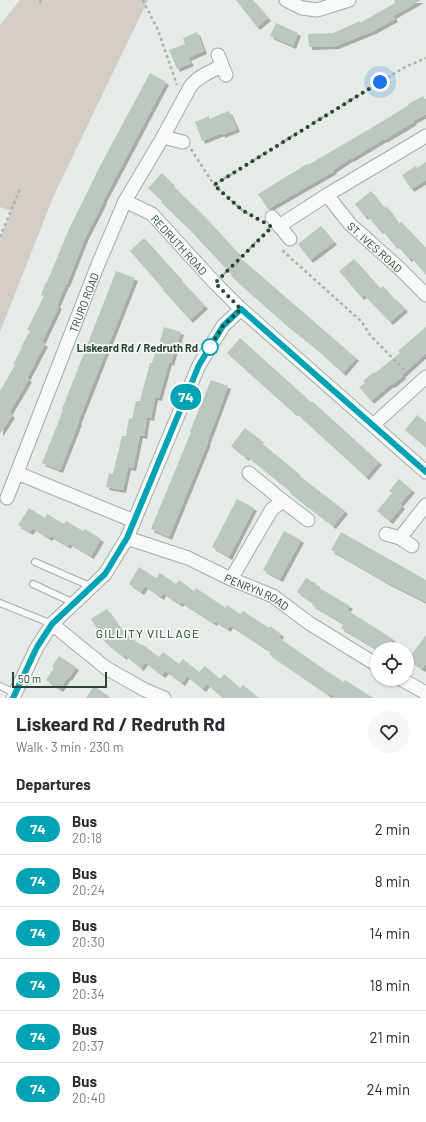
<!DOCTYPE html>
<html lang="en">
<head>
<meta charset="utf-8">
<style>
  body { margin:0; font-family:Barlow,sans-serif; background:#f7f7f7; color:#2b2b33; height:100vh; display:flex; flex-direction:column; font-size:15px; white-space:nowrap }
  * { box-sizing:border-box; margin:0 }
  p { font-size:13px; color:#7c7c81 }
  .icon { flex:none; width:22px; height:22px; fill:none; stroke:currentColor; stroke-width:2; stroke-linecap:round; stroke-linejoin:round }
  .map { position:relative; height:698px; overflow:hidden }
  .drawer { display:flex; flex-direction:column; background:#fff; flex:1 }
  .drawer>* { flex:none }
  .badge { padding:0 8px; border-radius:13px; font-size:14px; line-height:26px }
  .buttons { position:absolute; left:370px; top:642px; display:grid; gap:8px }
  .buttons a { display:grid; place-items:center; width:44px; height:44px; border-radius:50%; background:#fff; box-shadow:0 1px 3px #0004; font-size:20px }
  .scale { position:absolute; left:12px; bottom:10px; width:95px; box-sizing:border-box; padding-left:4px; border:2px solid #2d4333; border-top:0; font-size:11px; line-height:14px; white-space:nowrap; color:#2d4333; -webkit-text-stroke:3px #f4f9f5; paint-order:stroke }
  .you { position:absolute; width:20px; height:20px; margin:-10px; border:3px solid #fff; border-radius:50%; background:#1a73e8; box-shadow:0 0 0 6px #1a73e833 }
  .map>.badge { position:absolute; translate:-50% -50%; box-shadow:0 0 0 2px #fff }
  h2 { padding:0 16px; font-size:15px; line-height:36px }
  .round { display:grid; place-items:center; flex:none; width:42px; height:42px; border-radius:21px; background:#f7f7f7 }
  .headline { display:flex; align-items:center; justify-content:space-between; height:68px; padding:0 16px }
  h1 { font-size:19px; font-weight:700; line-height:30px }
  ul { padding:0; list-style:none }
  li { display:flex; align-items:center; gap:12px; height:52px; padding:0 16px; border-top:1px solid #e1e1e2 }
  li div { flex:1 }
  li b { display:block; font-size:15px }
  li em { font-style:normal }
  li .badge { min-width:44px; font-weight:700; text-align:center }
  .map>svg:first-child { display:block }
  .green { fill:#d4ccc6 }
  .building { fill:#bcc8bf; filter:url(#shadow) }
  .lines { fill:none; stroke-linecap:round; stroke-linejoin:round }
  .service-casing { stroke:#a3afa6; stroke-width:8 }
  .minor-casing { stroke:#a3afa6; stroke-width:15 }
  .path { stroke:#aab4ad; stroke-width:2.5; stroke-dasharray:3 3; stroke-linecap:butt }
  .service { stroke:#f7faf8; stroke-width:6 }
  .minor { stroke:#f7faf8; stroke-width:13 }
  .line-casing { stroke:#fff; stroke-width:9 }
  .line { stroke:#00a3b4; stroke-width:6 }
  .walk { stroke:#2d4333; stroke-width:4; stroke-dasharray:0 7.2 }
  .stop-dot { fill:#fff; stroke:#00a3b4; stroke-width:2 }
  .labels { text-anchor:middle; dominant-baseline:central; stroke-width:3.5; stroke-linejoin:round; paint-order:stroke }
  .street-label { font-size:11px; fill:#2d4333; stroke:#f4f9f5 }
  .stop-label { font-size:11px; font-weight:bold; fill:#2d4333; stroke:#f4f9f5; text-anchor:end }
  .neighbourhood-label { font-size:12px; letter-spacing:1px; fill:#1f3425; stroke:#f4f9f5 }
</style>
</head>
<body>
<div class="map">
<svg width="426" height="698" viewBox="0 0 426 698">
  <defs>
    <filter id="shadow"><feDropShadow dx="3" dy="3" stdDeviation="0" flood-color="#0004"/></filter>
  </defs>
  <rect width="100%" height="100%" fill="#e5ebe6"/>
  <path class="green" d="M20 0H148L54 195 0 332V240L11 211 0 207V25Z"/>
  <path class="building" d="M236 0H253L268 18 257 27Z
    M394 0H421L393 16 395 19 373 31 336 46 309 47 308 34 333 33 360 21V23L395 3Z
    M276 23 298 33 293 46 270 36Z
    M197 32 204 51 188 58 191 63 177 69 169 50 185 44 183 38Z
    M150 73 166 82 103 201H104L85 238 67 284H66L57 305 59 306 42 342 45 344 27 378 29 379 9 413 12 415 0 434V391L15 365 13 364 22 348 21 347 30 331 27 330 44 296 41 295 46 282H47L69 229 81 205 99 168Z
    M423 96 426 102V114L413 121 414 122 384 140V139L351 159V158L333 170 334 171 268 209 258 194 307 164 308 165 373 127 409 105 408 104Z
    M229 111 237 129 222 135V133L202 141 195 122 209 116V119Z
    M426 162V180L411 189 402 175 416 166 417 168Z
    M162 173 172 183 171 184 203 215 238 253 237 255 356 358 343 373 314 347 284 323 231 276 232 275 190 230 161 202 162 201 148 188Z
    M371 191 384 208 386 206 399 224 401 222 426 248V275L411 257 409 259 397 245 395 246 382 230 380 231 367 215 365 217 355 204Z
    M321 226 334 242 310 260 298 244Z
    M144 238 180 278H179L205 306 190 320 162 289 164 290 130 251Z
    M354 259 380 288 383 286 395 300 396 299 405 309 390 322 364 295 361 297 339 271Z
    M116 271 135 278 78 422H79L72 440 60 470 42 463 56 428 63 410 62 409 83 356Z
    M164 327 181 332 177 345H176L171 363 169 362 159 398 155 397 151 418 147 417 144 436 140 435 133 468 128 467 123 490 106 487 109 473 113 474 122 436H126L129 418 132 419 136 401H140L150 363H152L158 344 159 345Z
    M426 327V353L402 375 403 376 392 385 391 384 371 401 359 387 365 383 363 381 374 372 375 373 400 353 398 351Z
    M240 338 311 402 312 401 379 462 366 477 295 412 294 413 227 353Z
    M211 380 228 386 214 424 207 442H208L169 537 151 529 191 432H190L197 414Z
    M417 415 426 422V447L405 430Z
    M245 428 261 440 259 441 298 473 297 474 345 511 333 526 289 492 290 491 247 456 246 458 231 446Z
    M399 479 412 490 400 504 402 506 390 521 377 511 392 493 389 491Z
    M237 499 254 508 229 557 212 547Z
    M29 508 45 518 47 514 64 524 66 521 83 531 85 529 101 539 91 556 69 543 68 546 51 536 49 538 33 528 30 532 18 525Z
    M284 531 301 540 280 579 263 570Z
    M341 532 426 580V602L386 582 331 550Z
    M139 567 156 578 160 573 176 584 179 580 194 591 196 588 226 608 227 605 240 614 243 611 269 628 270 626 281 634 279 638 328 672 344 682 345 680 373 698H337L330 694 329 695 269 654 271 652 230 625 228 629 215 621 214 623 181 602 180 604 163 593 161 597 145 586 141 592 129 584Z
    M306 578 317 584 316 586 350 606 347 610 393 639 386 649H376L358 638 341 628 344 624 312 605 313 603 297 592Z
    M107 609 122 631 141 645 142 644 159 657 163 652 179 664 183 659 199 672 205 666 220 679 224 674 240 688 243 685 259 698H223L207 684 203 689 187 676 182 683 166 671 162 675 145 662 141 668 125 655 124 657 106 643 91 619Z
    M426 635V663L422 669 408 659Z
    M59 656 76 667 69 678 68 677 60 689 46 680 54 668 52 667Z
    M94 686 111 698H86Z"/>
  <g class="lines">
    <g class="service-casing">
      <path id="service" d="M35 562 92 587
        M33 584 74 603
        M0 603 52 624
        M0 686 15 693"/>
    </g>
    <g class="minor-casing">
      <g id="minor">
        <path d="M286 0 302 8 317 10 349 0"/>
        <path d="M218 55 226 75"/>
        <path d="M163 137 183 142"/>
        <path id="s1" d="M327 195 350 224 399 268 426 295"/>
        <path id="s2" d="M125 201 152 214 215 283 241 309 426 472"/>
        <path d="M272 217 290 239"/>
        <path d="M279 226 327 195 426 136"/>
        <path d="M373 425 426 377"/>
        <path d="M17 473 134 521"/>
        <path d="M249 473 283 501 308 520"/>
        <path id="s3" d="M7 498 97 267 125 201 163 137 190 87C198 76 210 72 222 66"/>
        <path d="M386 534 400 538 412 546"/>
        <path id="s4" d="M127 538 188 558 231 579 273 596 309 623 377 665"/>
        <path d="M400 538 426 505"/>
        <path d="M231 579 272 509 283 501"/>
        <path d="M52 624 106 668 145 690 164 698"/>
        <path d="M401 679 426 693"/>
        <path d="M13 698 37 647 52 624 105 574 127 538 199 365 223 326 241 309"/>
      </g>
    </g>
    <path class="path" d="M40 0 41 4
      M143 0 146 7 158 30 177 85
      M191 149 214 185 242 210 260 221
      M214 185 302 130 405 67 426 58
      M0 237 20 189
      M283 250 284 252 362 322 370 335 409 375
      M224 274 268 230"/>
    <use href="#service" class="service"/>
    <use href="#minor" class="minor"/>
  </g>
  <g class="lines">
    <g class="line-casing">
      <path id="line" d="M13 698 37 647 52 624 105 574 127 538 199 365 223 326 241 309 426 472"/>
    </g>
    <use href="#line" class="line"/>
    <path class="walk" d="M210 347 207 352 223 326 241 309 215 283 272 227 242 210 214 185 380 82"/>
  </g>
  <circle class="stop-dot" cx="210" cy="347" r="8"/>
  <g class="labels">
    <g class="street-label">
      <text stroke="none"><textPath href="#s2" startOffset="71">REDRUTH ROAD</textPath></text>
      <text stroke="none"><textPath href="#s1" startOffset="71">ST. IVES ROAD</textPath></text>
      <text stroke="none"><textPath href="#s3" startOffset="210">TRURO ROAD</textPath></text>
      <text stroke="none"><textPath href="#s4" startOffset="141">PENRYN ROAD</textPath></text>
    </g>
    <g class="stop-label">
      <text x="198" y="347">Liskeard Rd / Redruth Rd</text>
    </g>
    <g class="neighbourhood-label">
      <text x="148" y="633">GILLITY VILLAGE</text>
    </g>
  </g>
</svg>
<div class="buttons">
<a><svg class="icon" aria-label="locate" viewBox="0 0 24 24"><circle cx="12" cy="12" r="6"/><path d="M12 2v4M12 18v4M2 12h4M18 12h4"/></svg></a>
</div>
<div class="scale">50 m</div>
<div class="you" style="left:380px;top:82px"></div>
<b class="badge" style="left:186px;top:397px;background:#00a3b4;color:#fff">74</b>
</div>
<section class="drawer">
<div class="headline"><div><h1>Liskeard Rd / Redruth Rd</h1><p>Walk · 3 min · 230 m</p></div><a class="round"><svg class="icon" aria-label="heart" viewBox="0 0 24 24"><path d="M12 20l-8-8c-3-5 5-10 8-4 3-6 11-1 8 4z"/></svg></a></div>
<h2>Departures</h2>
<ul>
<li><span class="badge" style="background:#00a3b4;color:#fff">74</span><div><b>Bus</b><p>20:18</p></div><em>2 min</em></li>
<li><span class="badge" style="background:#00a3b4;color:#fff">74</span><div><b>Bus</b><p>20:24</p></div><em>8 min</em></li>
<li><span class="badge" style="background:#00a3b4;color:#fff">74</span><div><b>Bus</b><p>20:30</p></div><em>14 min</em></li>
<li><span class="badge" style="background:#00a3b4;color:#fff">74</span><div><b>Bus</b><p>20:34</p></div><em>18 min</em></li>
<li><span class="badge" style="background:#00a3b4;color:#fff">74</span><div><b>Bus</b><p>20:37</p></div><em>21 min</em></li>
<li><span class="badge" style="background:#00a3b4;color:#fff">74</span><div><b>Bus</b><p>20:40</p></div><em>24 min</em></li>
</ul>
</section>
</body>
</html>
